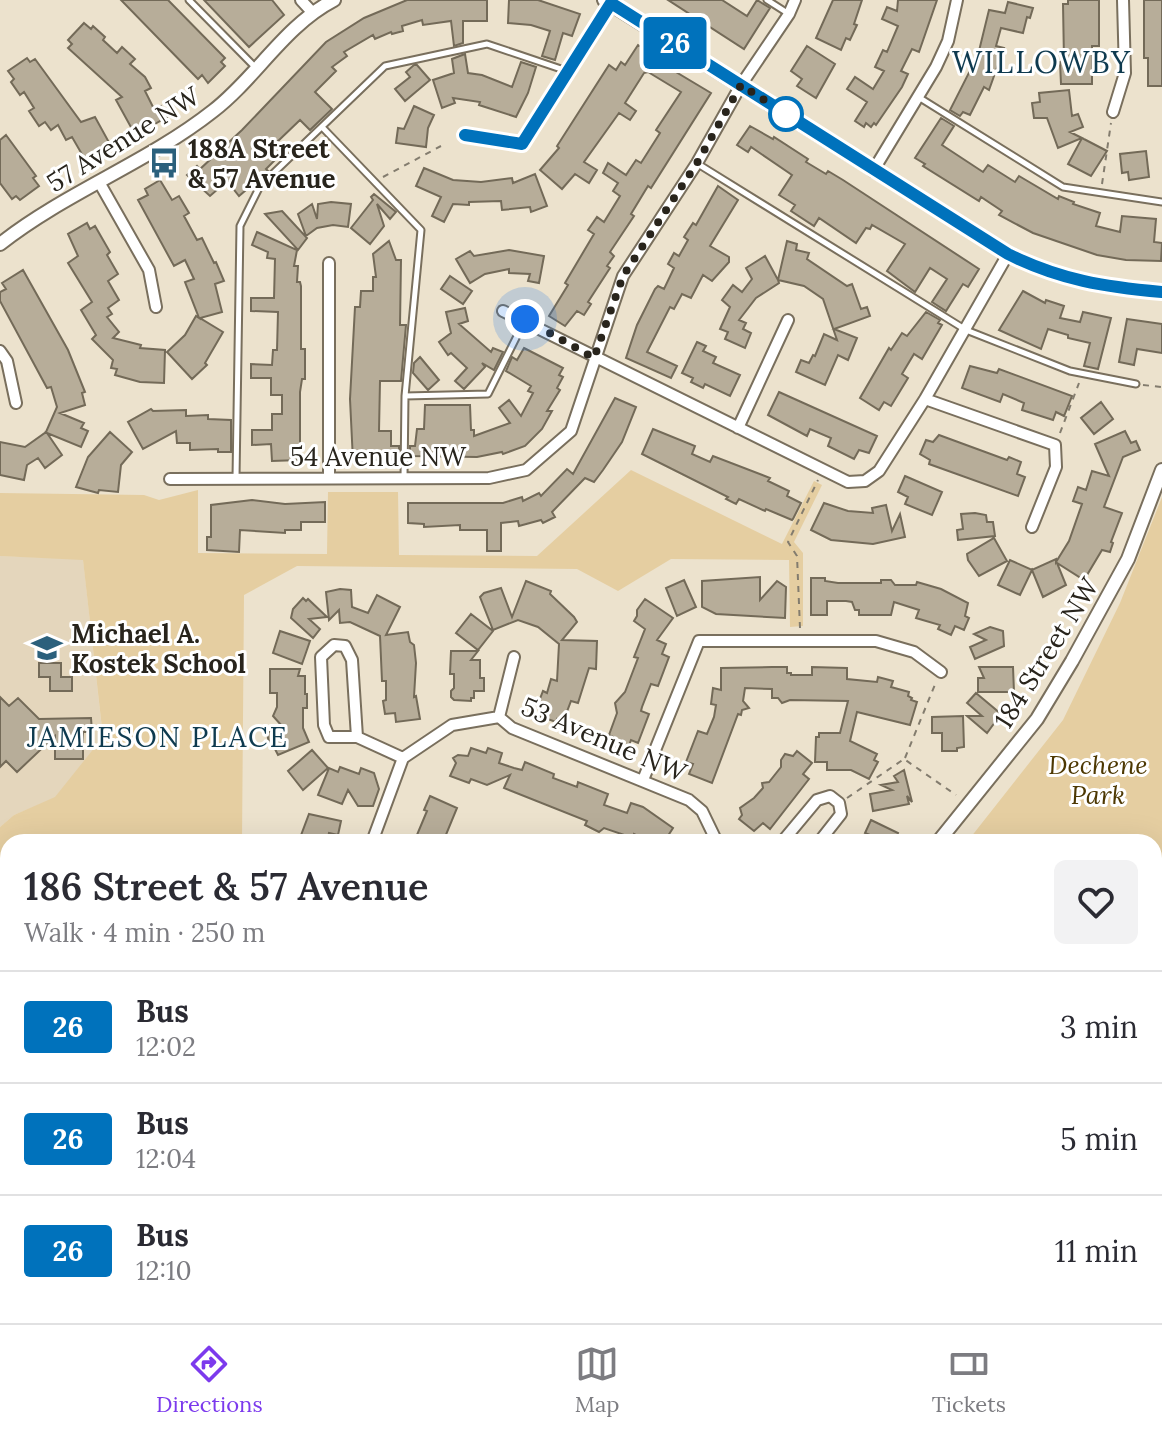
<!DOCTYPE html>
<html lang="en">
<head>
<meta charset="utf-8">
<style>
  body { margin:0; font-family:Lora,serif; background:#f2f2f3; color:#2b2b33; height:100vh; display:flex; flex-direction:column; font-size:30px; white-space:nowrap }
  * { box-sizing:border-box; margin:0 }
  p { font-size:26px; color:#7c7c81 }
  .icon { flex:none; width:44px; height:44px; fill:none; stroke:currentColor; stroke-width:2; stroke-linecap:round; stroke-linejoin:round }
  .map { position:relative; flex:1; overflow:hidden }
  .panel { position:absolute; left:0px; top:834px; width:1162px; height:490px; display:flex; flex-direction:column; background:#fff; border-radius:24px 24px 0 0; box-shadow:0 8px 32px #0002 }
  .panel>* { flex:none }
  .badge { padding:0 16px; border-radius:6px; font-size:28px; line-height:52px }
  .you { position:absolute; width:40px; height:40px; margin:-20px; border:6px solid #fff; border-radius:50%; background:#1a73e8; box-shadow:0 0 0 12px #1a73e833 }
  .map>.badge { position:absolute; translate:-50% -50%; box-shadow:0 0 0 4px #fff }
  .round { display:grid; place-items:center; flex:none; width:84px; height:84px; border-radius:12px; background:#f2f2f3 }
  .head { display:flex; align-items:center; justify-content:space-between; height:136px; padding:0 24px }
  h1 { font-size:38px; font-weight:600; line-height:60px }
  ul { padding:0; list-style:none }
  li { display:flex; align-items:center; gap:24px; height:112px; padding:0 24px; border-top:2px solid #e1e1e2 }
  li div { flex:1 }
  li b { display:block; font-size:30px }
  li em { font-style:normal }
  li .badge { min-width:88px; font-weight:700; text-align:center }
  .menu { display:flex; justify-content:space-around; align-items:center; height:112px; border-top:2px solid #e1e1e2; background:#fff; font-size:22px; color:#7c7c81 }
  .menu a { display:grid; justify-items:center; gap:4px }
  .menu .active { color:#7c3aed }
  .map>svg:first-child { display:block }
  .built { fill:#e4d6bc }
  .green { fill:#e5cea1 }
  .building { fill:#b7ad99; stroke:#736a58; stroke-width:2 }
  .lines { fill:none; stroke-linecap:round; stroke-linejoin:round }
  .service-casing { stroke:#796f5d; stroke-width:9 }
  .minor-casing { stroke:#796f5d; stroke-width:14 }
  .tertiary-casing { stroke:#796f5d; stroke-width:16 }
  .path { stroke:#837c6e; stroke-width:2; stroke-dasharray:6 6; stroke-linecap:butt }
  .service { stroke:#fff; stroke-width:5 }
  .minor { stroke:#fff; stroke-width:10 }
  .tertiary { stroke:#fff; stroke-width:12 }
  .line-casing { stroke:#fff; stroke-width:18 }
  .line { stroke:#0072bc; stroke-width:12 }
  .walk { stroke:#28241c; stroke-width:8; stroke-dasharray:0 14.4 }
  .stop-dot { fill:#fff; stroke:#0072bc; stroke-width:4 }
  .labels { text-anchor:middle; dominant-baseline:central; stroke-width:6; stroke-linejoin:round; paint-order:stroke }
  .street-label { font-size:26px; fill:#28241c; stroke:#fff }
  .poi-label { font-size:26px; font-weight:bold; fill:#28241c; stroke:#fff; text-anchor:start }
  .park-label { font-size:26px; font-style:italic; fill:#4d3802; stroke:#fff }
  .neighbourhood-label { font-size:28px; letter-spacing:2px; fill:#0e3a4f; stroke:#fff }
  .quarter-label { font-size:30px; letter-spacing:2px; fill:#0e3a4f; stroke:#fff }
</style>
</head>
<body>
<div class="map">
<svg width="1162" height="1323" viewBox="0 0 1162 1323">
  <rect width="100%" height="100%" fill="#ece2cd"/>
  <path class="built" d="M0 556 83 559 103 738 55 798 14 815 0 827Z"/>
  <path class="green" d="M631 470 782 544 814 481 822 485 794 542 803 553V626L790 627 789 560 671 559 618 591 577 569 297 566 244 595 242 842H8V978L0 977V827L14 815 55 797 103 737 83 560 0 556V493L144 495 159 500 198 490V553L327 554 328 492H398L399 555 537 556Z
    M1162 497V947L1154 951V842H967L1063 720 1120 603Z
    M0 1314 185 1316V1323H0Z"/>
  <path class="building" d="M121 0H168L225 58 221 62 225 66 208 83 202 75 198 79Z
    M204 0H272L284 15 249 47Z
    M407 0H487V21H463V43L454 46 451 21 423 25 422 20 402 26 403 31 392 34 391 32 375 39 373 35 344 52 347 56 332 67 336 71 315 92 332 109 310 130 300 120 276 143 284 151 266 169 268 171 239 196 227 181 210 196 187 175 197 166 200 169 242 130 326 42 364 18Z
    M509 0H538L580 14 572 36 563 33 555 60 542 56 550 31 531 25 508 23Z
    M668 0H722L747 16 757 0 770 8 744 49Z
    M833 0H862L854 24 857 25 850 40 846 38 841 50 816 38Z
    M898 0H937L919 52 912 49 901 71 908 74 902 87 876 125 874 123 871 127 866 123 864 127 855 121 867 102 847 89 855 77 873 89 884 71 875 67 883 50 887 52 898 26 882 19 887 7 897 11Z
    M1068 0H1099V46H1092V84H1061L1060 62 1064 60 1063 4H1068Z
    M1144 0H1162V86H1148V58H1144Z
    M1008 2 1033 8 1030 18 1027 17 1023 33 1001 28 996 46 1004 48 989 90 984 87 970 115 963 112 960 116 950 110 978 55 989 10 1005 13Z
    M84 23 91 29 93 26 105 37 103 40 117 53 122 47 135 59 130 64 145 77 151 88 145 91 154 109 161 106 167 117 153 125 151 122 132 129 116 100 122 97 68 48 72 44 68 40Z
    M638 45 657 57 656 60 711 93 651 188 648 186 631 214 634 216 610 252 614 256 607 266 610 268 588 302 591 304 584 315 577 311 565 326 549 316 568 285 565 283 594 234 588 230 597 217 604 222 620 196 613 191 618 183 603 173 608 163 626 175 636 160 641 163 660 133 656 130 681 92 648 72 644 73 625 103 636 111 630 120 619 113 584 162 597 170 589 183 575 174 562 189 540 170 559 148 557 146 609 65 616 70 621 62 625 65Z
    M807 46 835 64 816 98 797 86 802 79 791 71Z
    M465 54 468 73 482 75 512 87 521 62 536 67 528 93 516 117 479 105 480 102 453 98 455 103 442 108 433 80 454 73 452 59Z
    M27 58 30 62 35 59 81 122 95 117 111 146 104 150 105 153 87 163 72 137 66 140 58 125 51 130 45 122 39 126 29 111 34 108 24 92 20 95 11 82 14 79 8 71Z
    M414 65H417L430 80 405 101 395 89 410 77 406 72Z
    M1069 90 1072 116 1078 114 1083 127 1070 132 1082 138 1058 148 1047 118H1034L1032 103 1040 102 1039 93Z
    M414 106 434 115 428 128 426 147 396 143 398 128 404 129Z
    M941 118 954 126 942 145 983 172 988 165 1015 182 1019 176 1058 199 1059 196 1074 202 1073 204 1100 213 1096 226 1120 232 1122 216 1156 219 1154 242 1162 243 1161 261 1126 260 1097 255 1033 233 999 215 1002 211 981 197 979 201 923 166 925 164 915 158Z
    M750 126 773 139 774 137 808 159 806 162 826 174 828 171 843 180 979 269 968 287 963 284 946 311 932 302 947 279 930 268 915 292 887 271 905 244 872 225 870 229 866 228 856 243 819 218 814 226 791 211 795 205 779 195 792 175 751 147 748 152 737 145Z
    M6 135 36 176 33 178 39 186 20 200 16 196 12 199 0 183V140Z
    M1082 138 1107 151 1091 176 1068 164Z
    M1146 151 1149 177 1129 180 1128 172 1122 173 1120 154Z
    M424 168 453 180 481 182 512 178 513 183 535 174 547 206 531 212 530 207 502 210 501 201 469 202V205L453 204 444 222 432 216 441 197 416 186Z
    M160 180 172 200 179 196 189 213 184 216 197 240 202 238 214 263 216 262 224 281 215 284 222 312 200 318 223 332 205 363 207 365 192 379 167 352 185 335 196 316 199 318 185 282 194 279 185 260 174 266 138 200 148 195 145 189Z
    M718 186 738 200 710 246 729 257V262L712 281 703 275 691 298 682 294 674 309 670 307 647 352 677 366 671 378 626 358 637 325 655 289 658 286 664 289 674 268 668 264 674 253 679 256 688 240 684 237 693 223 696 225Z
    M374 194 396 212 390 219 377 204 384 226 370 244 351 228 373 200 371 197Z
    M331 202 351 204 348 227 333 225 317 228 306 236 298 214 312 204 317 219 318 204Z
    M282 211 307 238 298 250 265 214Z
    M87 223 90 229 95 226 110 252 107 255 118 274 108 281 119 300 108 308 112 314 107 317 119 332 113 338 141 345 140 348 165 350 164 383 140 382 115 375 117 369 111 368 113 360 92 339 96 335 81 310 92 302 68 263 78 256 68 234Z
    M257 232 297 250 294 266H298L297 282H300L301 286V349H305V379H302L300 392V460L272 461 271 444 252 445V430H272V414H282V395H271V378H251V364L272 365 273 350H277L278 312 251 311V298H274L275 259 267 258 268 252 252 245Z
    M389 241 396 260H401L400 325H406L401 381H380L379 431H391V446H399V459L353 461 350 399 355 307H360L361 291H373V277H376L373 254Z
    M787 241 797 244 796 250 809 253 807 259 847 286 852 284 861 309 867 307 870 316 834 329 857 338 848 360 838 355 825 385 796 372 801 360 809 363 813 355 815 356 824 334 837 340 823 299 804 286 778 280 779 283 756 298 739 320 746 323 743 329 751 333 745 348 725 339 728 332 720 329 730 307 722 300 733 285 742 292 752 279 746 268 765 256 778 280Z
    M509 250 544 256 539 283 528 281 530 274 509 273V269L485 274 470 283 456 259 470 251 474 256Z
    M23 270 68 350 85 392 82 393 85 405 60 413 84 423 81 428 88 431 81 447 47 433 62 455 45 468 38 458 27 465 24 480 0 475V442L25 447 46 432 57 407 51 387 47 388 0 301V292L6 289 2 283Z
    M450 276 472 291 463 304 441 289Z
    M1023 291 1045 303 1046 300 1064 306 1060 318 1080 322 1083 312 1111 318 1098 369 1084 366 1090 343 1068 338V335L1048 329 1041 349 999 330Z
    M465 308 468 321 459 324 491 352 493 348 503 352 494 370 482 363 485 367 464 389 455 381 467 368 451 353 448 355 439 342 451 333 446 312Z
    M926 312 940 320 938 323 942 325 922 359 914 354 902 374 908 378 891 406 884 402 879 410 860 398 889 348 891 350 902 333 907 336Z
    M1127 319 1162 324V353L1137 349 1134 365 1119 362Z
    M697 342 706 346 703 351 716 357 713 363 740 375 730 396 705 384 703 388 691 382 693 378 682 373Z
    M524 348 563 368 559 375 563 377 557 388 560 390 547 411H552L542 429 525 446 503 454 502 452 477 457 410 456V446H415L417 429H424L425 405H470L471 430H474V436L510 423 499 408 509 400 521 416 533 393 528 391 531 386 506 371 512 357 517 360Z
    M420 357 439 380 428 390 413 373 414 363Z
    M970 366 997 373 999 369 1072 396 1064 416 1056 412 1053 420 1022 410 1024 403 1003 394 1000 402 962 388Z
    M779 392 877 436 869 453 859 450 854 459 828 446 831 438 810 429 807 436 768 415Z
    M615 398 636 407 622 442 603 470 594 482 585 478 552 512 555 517 543 523 541 520 519 526 518 521 501 523V551H487V530H460V525L424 527V524L408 523V503H503L522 497 523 501 539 493 541 496 567 469 573 474Z
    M1101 402 1113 419 1094 434 1081 418Z
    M151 409 153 411 186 410V416L208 415V419L231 420V452H218V449L190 450V443H177L176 431 143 449 128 422Z
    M653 429 695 446 692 454 710 462 713 456 770 478 768 481 789 491 787 496 801 503 793 519 792 520 766 509 765 511 739 499 736 504 726 499 728 497 642 454Z
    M1125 431 1131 443 1136 441 1140 450 1123 457 1104 507 1122 513 1111 542 1113 543 1110 552 1102 550 1084 580 1057 563 1066 585 1043 597 1032 570 1020 595 998 585 1010 560 1032 570 1056 559V562L1069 541 1082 504 1073 501 1078 487 1086 490 1092 471 1109 476 1095 444Z
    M110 432 132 452 121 465 118 492 99 490 98 493 76 487 88 457Z
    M939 435 1007 460 1009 457 1021 462 1017 474 1025 477 1018 496 929 464 930 460 920 454 926 440 933 442Z
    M905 476 942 492 932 515 905 504 908 497 898 492Z
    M252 500 285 504 325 502V522H301V530H285V533L240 530 239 552 207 550V537H211V505Z
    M824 503 848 511 873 513 872 508 886 505 892 531 900 514 905 537 873 544 831 540 811 530Z
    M975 513 986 515 987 522H993L995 536 958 540 957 530 963 529 961 514Z
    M994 538 1007 561 979 576 968 560 967 554Z
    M760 577V600L777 581 786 587 785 618 716 614 702 607V581Z
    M811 578H825V581L838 583H881V580H891L895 585H916L917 582 941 589 968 603 965 616 969 618 964 630 955 626 951 635 938 629 940 625 916 618 919 610 894 602 891 615H859V610H855L852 602 846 601H827V615H811Z
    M684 580 696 607 677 616 666 588Z
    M526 581 551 591 550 594 574 617 577 622 562 640 597 641 596 669 589 668 578 703 571 701 563 722 557 719 556 722 539 716 542 706 538 704 543 691 547 693 551 679 557 681 559 644 538 627 518 620 493 630 480 597 484 593 501 588 512 617Z
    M340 589 351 590 352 607 368 613 377 595 400 607 386 635 408 632 410 642 414 645 416 663 414 697 416 696 420 719 396 722 395 713 385 714 383 701 386 700V681H382L380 636 350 622 340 623 339 610 329 620 326 592Z
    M303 598 306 601 308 599 327 617 309 619 320 629 313 638 291 618 293 609Z
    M645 599 673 618 657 640 666 644 662 654 669 657 658 686 651 684 642 707 641 711 649 714 638 743 631 740 627 751 610 745 613 737 609 735 617 713 615 703 625 692 638 658 634 657 645 629 634 621 637 616V610Z
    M471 614 493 631 478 650 456 633Z
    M990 627 1003 631 1004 646 975 659 970 647 986 640 974 634Z
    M280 631 310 641 302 664 273 653Z
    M451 651H478L471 660H480V678H484V691H474V698H471V701L454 700 451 697V691L454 688V674H450Z
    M39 663H61V677H72V691H50V677H39Z
    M772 667H787V673H791V675H812V667L847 668V679L877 682 878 677 893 681 891 687 909 692 908 696 912 698 911 700 917 702 910 725 857 712 850 741 877 754 874 760 878 762 869 779 851 770H827V762H815L816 737H819V733H840L848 701 790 700 782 703 778 698H772V689L745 688 743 701 749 708 742 710 741 715 738 714 712 783 689 774 693 764 686 762 698 731 707 734 714 717 716 705 711 704 713 688 721 690V668Z
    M979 667H1013L1014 692H978V678H984Z
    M270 669H300L298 676H305V694H307V708H303V728L309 742 278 755 275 749 270 748 267 733 282 726 273 716 277 707V693H270Z
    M976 693 1001 714 987 733 967 716H982L967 703Z
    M0 697 9 706 18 698 39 719 91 718 92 732H83V759H55V736L17 772 6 761 0 767Z
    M963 716 964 747 957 748V751H942V733H932V717Z
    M471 748 486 753 488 748 502 753 499 763 514 768 522 770 525 762 554 774 553 778 577 787 578 782 608 794 604 805 627 813 631 803 643 807 673 828 664 842H649L634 834 633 838 604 828 599 832 585 825 587 821 504 788 510 775 487 785 471 779 469 783 450 776 456 763 453 758 458 755 468 756Z
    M312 750 328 768 303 790 288 771Z
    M797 751 812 763 803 774 809 779 770 829 763 823 754 831 739 819 742 815 740 808 754 798 763 788 762 783 769 782 781 767V760L785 754 793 756Z
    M340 767 359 774 361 768 374 773 379 789 373 806H358L348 790 342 804 318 795 329 768 338 772Z
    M904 770 912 802 907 796 909 804 873 811 870 794 892 790 881 785 898 782 894 776Z
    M430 796 457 808 443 842H414L427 811 424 810Z
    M309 814 341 821 338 835 329 833 327 842 300 838Z
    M871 820 898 833 894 842H866L870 835 865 833Z"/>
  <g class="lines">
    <g class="service-casing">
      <path id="service" d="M189 0 255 67
        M767 0 789 14
        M920 98 1063 187 1162 202
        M322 127 421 230 405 396 404 477
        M698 164 966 330 1070 371 1136 384
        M405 396 488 394 524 322
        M236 478 240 226 260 186 385 66 487 44 567 71"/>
    </g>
    <g class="minor-casing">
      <path id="minor" d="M301 0 312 12
        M1113 112 1125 73 1123 0
        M465 135 522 144 611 3
        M873 171 936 67 948 41 957 0
        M99 182 149 270 156 307
        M329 263V477
        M503 311 848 482 865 481 879 471 925 399 1008 254
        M0 351 7 361 16 403
        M925 399 1055 445 1056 467 1032 527
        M738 428 788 320
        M170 479 489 478 526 470 571 431 623 276 697 163 741 85 789 14 795 0
        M499 717 512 728 689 800 702 811 717 842
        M499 717 514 657
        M357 737 352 660 345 646 334 645 321 657 324 725 329 737H357L403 758 372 842
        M403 758 452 725 499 717
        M643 780 699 641H876L914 652 941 672
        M782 842 817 800 830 796 839 803 841 814 819 842
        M1162 1052V1075
        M0 1230H8
        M447 1316V1323
        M1152 1316 1154 1323
        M277 1323V1316"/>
    </g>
    <g class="tertiary-casing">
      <path id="tertiary" d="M604 0 1008 254C1062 280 1103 287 1162 292
        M0 244C66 192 147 163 213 111 256 78 284 26 334 0
        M938 842 1037 719 1072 661 1128 559 1162 470
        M0 990 8 992
        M1154 1178 1162 1174
        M673 1323 675 1316"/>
    </g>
    <path class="path" d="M383 177 441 146
      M1102 184 1111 123
      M1143 385 1162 387
      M1060 433 1079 383
      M800 628 797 556 788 542 818 480
      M905 758 936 682
      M847 798 904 759 956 795"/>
    <use href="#service" class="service"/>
    <use href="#minor" class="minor"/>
    <use href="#tertiary" class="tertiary"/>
  </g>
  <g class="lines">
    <g class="line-casing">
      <path id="line" d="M465 135 522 144 611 3 1008 254C1060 280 1105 287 1162 292"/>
    </g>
    <use href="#line" class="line"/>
    <path class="walk" d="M525 319 594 358 623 276 697 163 741 85 794 119 786 114"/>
  </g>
  <defs>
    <g id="bus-bare" transform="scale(2.4)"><path d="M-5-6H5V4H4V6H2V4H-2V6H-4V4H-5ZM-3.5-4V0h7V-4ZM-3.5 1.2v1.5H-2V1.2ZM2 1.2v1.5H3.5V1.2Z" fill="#2b607c" stroke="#fff" stroke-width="2.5" paint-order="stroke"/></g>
    <g id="school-bare" transform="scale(2.4)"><path d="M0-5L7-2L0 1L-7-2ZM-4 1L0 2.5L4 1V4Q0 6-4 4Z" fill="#2b607c" stroke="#fff" stroke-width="2.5" paint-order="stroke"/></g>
  </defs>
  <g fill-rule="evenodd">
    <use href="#bus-bare" x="164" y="163"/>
    <use href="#school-bare" x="47" y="648"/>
  </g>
  <circle class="stop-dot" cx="786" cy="114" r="16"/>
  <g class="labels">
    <g class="street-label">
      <text transform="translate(123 139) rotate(-32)">57 Avenue NW</text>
      <text x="378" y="456">54 Avenue NW</text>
      <text transform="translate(1046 653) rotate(-58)">184 Street NW</text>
      <text transform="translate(604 739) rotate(23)">53 Avenue NW</text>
    </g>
    <g class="poi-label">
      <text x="188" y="148">188A Street<tspan x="188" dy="30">&amp; 57 Avenue</tspan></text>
      <text x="71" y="633">Michael A.<tspan x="71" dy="30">Kostek School</tspan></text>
    </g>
    <g class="park-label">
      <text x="1098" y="764">Dechene<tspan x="1098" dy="30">Park</tspan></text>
    </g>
    <g class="neighbourhood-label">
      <text x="158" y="737">JAMIESON PLACE</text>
    </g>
    <g class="quarter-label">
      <text x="1042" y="62">WILLOWBY</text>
    </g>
  </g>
</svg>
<div class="you" style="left:525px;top:319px"></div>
<b class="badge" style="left:675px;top:43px;background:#0072bc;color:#fff">26</b>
<section class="panel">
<div class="head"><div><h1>186 Street &amp; 57 Avenue</h1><p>Walk · 4 min · 250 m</p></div><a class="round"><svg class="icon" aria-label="heart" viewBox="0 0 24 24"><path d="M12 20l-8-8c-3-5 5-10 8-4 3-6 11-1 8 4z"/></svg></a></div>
<ul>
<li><span class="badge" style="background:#0072bc;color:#fff">26</span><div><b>Bus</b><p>12:02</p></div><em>3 min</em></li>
<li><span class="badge" style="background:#0072bc;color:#fff">26</span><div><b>Bus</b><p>12:04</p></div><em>5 min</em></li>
<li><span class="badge" style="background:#0072bc;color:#fff">26</span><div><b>Bus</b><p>12:10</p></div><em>11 min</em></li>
</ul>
</section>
</div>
<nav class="menu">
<a class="active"><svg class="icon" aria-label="directions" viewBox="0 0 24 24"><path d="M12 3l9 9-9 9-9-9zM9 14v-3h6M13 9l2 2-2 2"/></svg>Directions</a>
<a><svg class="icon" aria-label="map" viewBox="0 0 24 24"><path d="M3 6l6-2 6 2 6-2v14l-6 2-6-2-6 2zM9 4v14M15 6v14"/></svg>Map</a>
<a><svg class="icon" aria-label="tickets" viewBox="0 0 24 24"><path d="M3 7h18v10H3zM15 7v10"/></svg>Tickets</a>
</nav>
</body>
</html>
